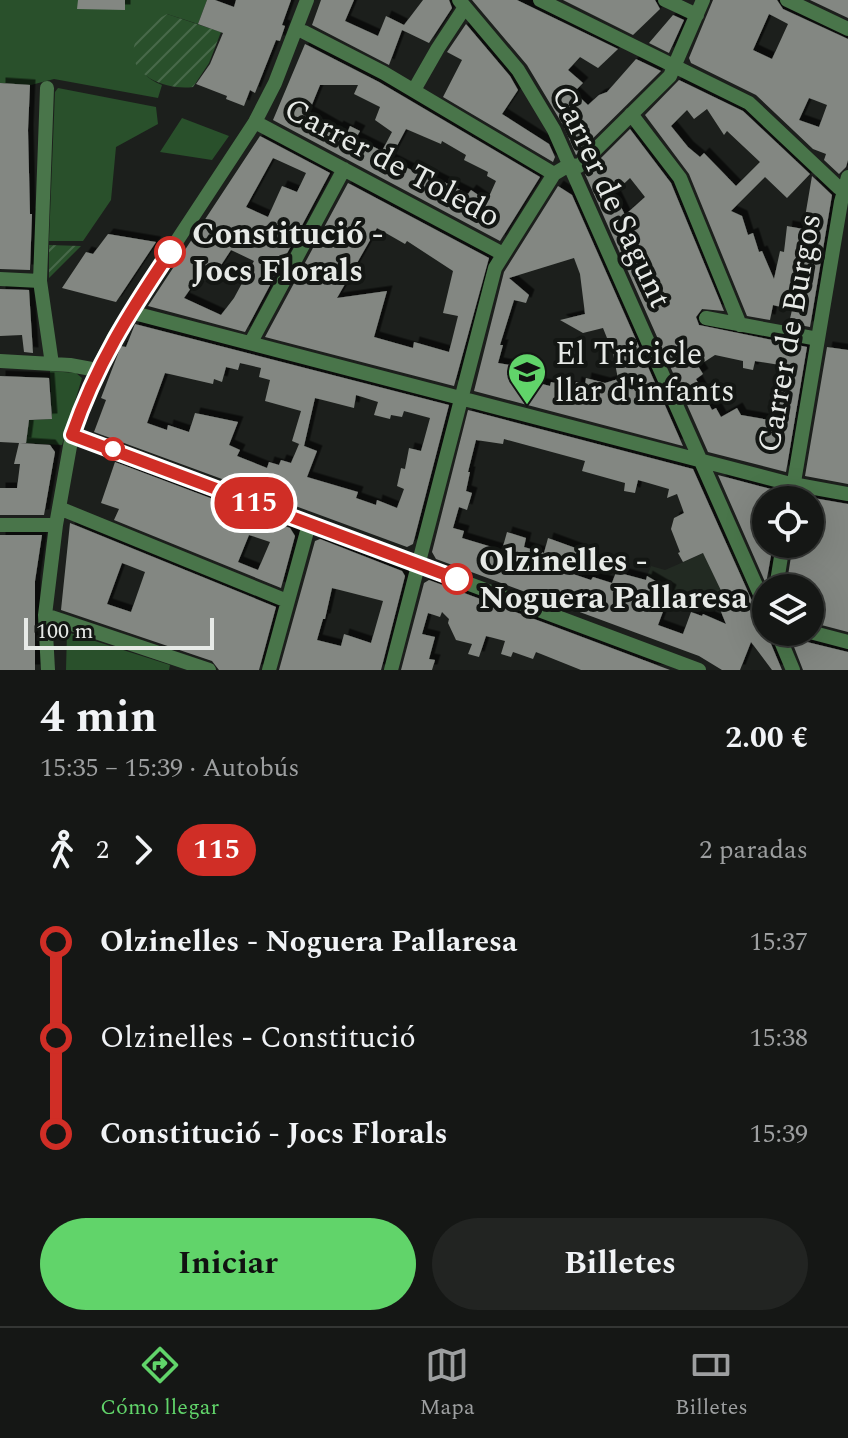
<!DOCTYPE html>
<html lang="es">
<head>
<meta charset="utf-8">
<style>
  body { margin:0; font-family:Spectral,serif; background:#222422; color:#f1f3f6; height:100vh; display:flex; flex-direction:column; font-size:30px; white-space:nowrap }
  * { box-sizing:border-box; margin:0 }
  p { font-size:26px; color:#9d9fa0 }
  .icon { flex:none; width:44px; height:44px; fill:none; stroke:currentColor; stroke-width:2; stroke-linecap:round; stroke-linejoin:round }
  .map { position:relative; height:670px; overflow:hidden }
  .sheet { display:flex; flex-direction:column; background:#151715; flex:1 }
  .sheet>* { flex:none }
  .badge { padding:0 16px; border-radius:26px; font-size:28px; line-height:52px }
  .fabs { position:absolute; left:752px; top:486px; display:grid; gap:16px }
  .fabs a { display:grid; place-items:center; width:72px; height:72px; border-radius:50%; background:#151715; box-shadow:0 8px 32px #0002,0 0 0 2px #343634; font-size:40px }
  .scale { position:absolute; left:24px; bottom:20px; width:190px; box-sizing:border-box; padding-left:8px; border:4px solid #e7eae7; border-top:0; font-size:22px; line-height:28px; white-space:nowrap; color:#e7eae7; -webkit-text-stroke:6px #131613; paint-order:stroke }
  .map>.badge { position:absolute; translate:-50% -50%; box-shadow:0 0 0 4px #fff }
  .legs { display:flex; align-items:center; gap:12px; height:88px; padding:0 40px; font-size:26px }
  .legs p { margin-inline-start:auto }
  .overview { display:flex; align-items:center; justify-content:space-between; height:136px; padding:0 40px }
  h1 { font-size:44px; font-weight:700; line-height:60px }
  .button { display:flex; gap:16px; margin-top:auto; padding:16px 40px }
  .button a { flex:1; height:92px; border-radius:48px; background:#61d46a; color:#111; font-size:32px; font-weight:700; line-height:92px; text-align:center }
  .button a+a { background:#222422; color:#f1f3f6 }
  ul { padding:0 40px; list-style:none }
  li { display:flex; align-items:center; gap:28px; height:96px; font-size:30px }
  li i { display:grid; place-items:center; width:12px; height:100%; margin:0 10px; background:currentColor }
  li i::after { content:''; width:20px; height:20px; margin:-10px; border:6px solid; border-radius:50%; background:#151715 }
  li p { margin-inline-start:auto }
  li:first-child i { background:linear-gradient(#0000 50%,currentColor 0) }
  li:last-child i { background:linear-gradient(currentColor 50%,#0000 0) }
  .dock { display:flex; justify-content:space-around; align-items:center; height:112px; border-top:2px solid #343634; background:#151715; font-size:22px; color:#9d9fa0 }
  .dock a { display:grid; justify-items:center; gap:4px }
  .dock .on { color:#61d46a }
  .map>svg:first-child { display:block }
  .built { fill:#222a22 }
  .park { fill:#29502b }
  .garden { fill:url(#garden-furrows) }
  .building { fill:#838782; fill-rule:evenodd; filter:url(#shadow) }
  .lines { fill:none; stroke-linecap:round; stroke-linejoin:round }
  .minor { stroke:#49754a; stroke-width:14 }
  .line-1-casing { stroke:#fff; stroke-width:18 }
  .line-1 { stroke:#d02e26; stroke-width:12 }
  .stop-1-dot { fill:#fff; stroke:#d02e26; stroke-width:4 }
  .labels { text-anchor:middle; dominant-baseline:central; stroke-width:8; stroke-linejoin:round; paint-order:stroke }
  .street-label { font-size:32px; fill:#e7eae7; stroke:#131613 }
  .stop-label { font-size:32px; font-weight:bold; fill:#e7eae7; stroke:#131613; text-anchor:start }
  .poi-label { font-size:32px; fill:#e7eae7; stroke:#131613; text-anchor:start }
</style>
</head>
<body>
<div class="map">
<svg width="848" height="670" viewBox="0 0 848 670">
  <defs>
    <pattern id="garden-furrows" width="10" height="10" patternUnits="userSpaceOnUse" patternTransform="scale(2)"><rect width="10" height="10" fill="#29502b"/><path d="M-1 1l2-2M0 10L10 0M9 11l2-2" fill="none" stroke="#48694a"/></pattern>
    <filter id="shadow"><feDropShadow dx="5.5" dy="-5.5" stdDeviation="0" flood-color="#0009"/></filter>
  </defs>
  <rect width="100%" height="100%" fill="#1c1f1c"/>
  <path class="built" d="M729 542 751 592 703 613 658 580 647 576 651 566 665 570Z"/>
  <path class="park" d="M0 0H207L198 24 167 14 134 50C136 68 146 79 162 85L158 98 54 79 31 85 0 83Z
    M58 88 156 107 158 124 116 147 111 200 83 241H49L55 92Z
    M182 118 229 136 212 160 160 152Z
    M50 371 76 373 82 378 62 445 26 443 29 420 52 419Z
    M67 632 170 665 169 670H66Z"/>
  <path class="garden" d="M167 14 221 32 209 63 193 87C166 91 120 74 137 38 142 26 157 20 167 14Z
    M49 245 81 246 49 278Z"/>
  <path class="building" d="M78 0H125V10L77 9Z
    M207 0H215L234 7 236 0H291L282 25 285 26 280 41 276 40 255 93 250 90 244 106 226 99 227 96 196 84 210 64 223 33 198 24Z
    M321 0H354L345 21 378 36 386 16 404 25 423 0H449L452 8 429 43 402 30 389 65 312 25Z
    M472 0H517L618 49 598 68 580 57 568 70 583 83 574 92 588 105 599 95 607 92 636 59 661 71 576 155 563 125 527 65Z
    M563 0H655L660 9 633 35Z
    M713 0H777L783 9 848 39V160L846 167 839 174 824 160 826 154 813 149 756 95 691 63 689 58ZM769 14 788 24 772 59 753 50ZM809 98 827 105 819 127 799 120Z
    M810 0H848V18Z
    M673 15 684 20 669 53 649 43Z
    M466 24 510 76 518 90 502 114 549 144 555 157 553 162 443 97 462 60 447 52Z
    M305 44 379 82 540 177 500 241 273 120ZM320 85H358L354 94 380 107 375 120 392 132 382 151 356 138 360 131 350 126 348 131 338 126 337 128 309 112ZM406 129 441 144 442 141 466 155 464 160 488 172 487 176 496 181 487 201 471 190 468 194 420 170 417 173 390 159Z
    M679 80 743 111 810 174 787 198 765 177 731 211 742 216 748 235 753 233 759 252 762 251 774 279 780 251 784 252 787 226 803 229 812 176 832 195 810 327 789 323 792 310 773 305 770 320 747 316 689 174 645 115ZM707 109 724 135 727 131 760 162 736 186 704 153 700 157 688 147 671 126 687 110 694 119Z
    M0 83 30 85 28 130 30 214H32L30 270 0 269Z
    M630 129 671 183 724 311 702 309 696 317 699 325 807 347 786 472 708 452 585 174ZM630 178 645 197 625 215 614 193ZM715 355 743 361V368L753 370 755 361 780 365 769 420 741 415 737 408 721 417 716 408 712 410 696 379 703 374 698 366Z
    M260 136 330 173 245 332 148 306ZM273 158 306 173 297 192 282 186 268 217 246 207ZM231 250 254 261 234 298 221 315 184 298 198 278 210 282Z
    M348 183 489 258 454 386 265 337ZM377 228 405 244 407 241 453 271 443 313 458 316 449 352 414 342 413 348 374 337 387 291 337 298Z
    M558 186 572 195 683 446 474 391 504 272ZM574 258 580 274 585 314 560 320 583 333 603 328 613 353 618 379 605 383 586 378 585 385 576 382 575 388 551 382 550 386 507 375 510 365 498 363 503 345H500L514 300 526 303 529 295 509 278Z
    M108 234 156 242 116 302 62 288 86 252 93 254Z
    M0 289 29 290 33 353 24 352 22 335 0 336Z
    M135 324 449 405 413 544 407 547 94 432 106 400 101 398 121 346 126 347ZM240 363 261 368 259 377 270 380 265 401 301 411 292 441 304 446 315 398 354 408 356 395 378 402 374 415 390 419 391 415 402 417 404 411 430 418 421 451 409 448 405 469 401 468 397 486 404 489 397 508 377 500 376 505 356 498 358 492 307 477 317 451 299 444 291 463 281 460 279 465 269 462 267 468 237 456 240 450 229 445 238 422 195 413 189 432 168 425 167 430 147 423 165 373 213 384 214 379 222 382 226 367 238 370Z
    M827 347 848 350V484L805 476Z
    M0 376 49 378 52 419 29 420 26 443H20L50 445 55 452 44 515H0V488H17L20 464H14L19 443 0 442Z
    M468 410 693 469 757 612 766 625V632L782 670H772L751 642 740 670H722L699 656 436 559 432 552ZM504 439 585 461 582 471 625 483 624 491 635 493 638 480 669 489 667 498 677 494 684 513 674 518 671 529 680 552 678 553 683 562 703 553 727 603 719 607 726 624 703 614 702 616 691 612 683 634 658 625 671 590 647 576 646 580 616 572 612 583 593 577 591 580 573 574 581 550 548 538 544 553 524 547 526 538 507 532 502 550 462 538 464 531 453 528 459 507 467 510 472 493 466 491 470 472H468L476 440 503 444Z
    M115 462 290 528 295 536 281 588 114 520 119 509 101 503ZM249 535 270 542 258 570 238 562Z
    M718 475 782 492 781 500H766V544H773L766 584Z
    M802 496 848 504V632L810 622V588H786L793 544H810V500H801Z
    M70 523 276 607 259 670H219L212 661 61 610ZM122 563 145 572 131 612 107 604Z
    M0 535H42L35 581V670H0Z
    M320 539 402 571 405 576 381 670H279L315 541ZM332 588 383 601 371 643 344 634 341 646 317 640 323 619H325Z
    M429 580 545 623 670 670H581L536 652 533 659 513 652 511 657 501 654 505 641 486 636 479 657 468 654 472 644 456 640 448 623 449 619 442 612 440 617 428 613 422 634 435 637 429 659 435 660 432 670H401L424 583Z
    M789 634 807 642 848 652V670H803Z"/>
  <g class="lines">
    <path class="minor" d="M459 0 518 70 554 130 766 608
      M540 0 749 103 839 188H848
      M665 0 697 15
      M787 0 848 29
      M304 32 384 73 554 174
      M47 88 40 281 52 364
      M414 90 438 48 463 10
      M631 114 680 178 740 325
      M255 122 503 254
      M0 279 40 281
      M130 312 787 483 848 494
      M706 318 818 339
      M251 342 344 169
      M0 361 70 365 97 370
      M72 435 699 670
      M791 500 841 202 848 177
      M59 508 287 601
      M0 525H56
      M776 588 783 544
      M45 615 209 670
      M777 632 793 670
      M810 632 848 642
      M48 670 45 615 56 525 72 435 97 370 115 335 255 122 275 83 307 0
      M269 670 309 524
      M391 670 495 268 554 174 569 165 579 166 670 76 703 0"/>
  </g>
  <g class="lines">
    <g class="line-1-casing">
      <path id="line-1" d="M170 252C129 313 96 365 72 435L457 579"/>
    </g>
    <use href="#line-1" class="line-1"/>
  </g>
  <defs>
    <g id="school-pin" transform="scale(2)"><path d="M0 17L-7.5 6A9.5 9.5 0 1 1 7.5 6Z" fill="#61d46a" stroke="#131613"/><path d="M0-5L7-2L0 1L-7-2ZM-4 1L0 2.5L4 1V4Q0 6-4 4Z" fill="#111"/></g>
  </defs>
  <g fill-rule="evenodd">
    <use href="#school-pin" x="527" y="372"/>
  </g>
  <g class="stop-1-dot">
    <circle cx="170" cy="252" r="14"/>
    <circle cx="113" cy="449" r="10"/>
    <circle cx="457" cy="579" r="14"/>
  </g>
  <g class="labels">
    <g class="street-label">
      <text transform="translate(392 163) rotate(28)">Carrer de Toledo</text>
      <text transform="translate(611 197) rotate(65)">Carrer de Sagunt</text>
      <text transform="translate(790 333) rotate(-80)">Carrer de Burgos</text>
    </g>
    <g class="stop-label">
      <text x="192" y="234">Constitució -<tspan x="192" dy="37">Jocs Florals</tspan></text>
      <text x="479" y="561">Olzinelles -<tspan x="479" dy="37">Noguera Pallaresa</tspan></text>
    </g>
    <g class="poi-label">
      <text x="555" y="354">El Tricicle<tspan x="555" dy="37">llar d'infants</tspan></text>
    </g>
  </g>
</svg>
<div class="fabs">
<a><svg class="icon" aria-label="locate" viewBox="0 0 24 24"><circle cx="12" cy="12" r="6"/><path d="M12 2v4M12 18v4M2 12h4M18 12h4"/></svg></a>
<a><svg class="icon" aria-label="layers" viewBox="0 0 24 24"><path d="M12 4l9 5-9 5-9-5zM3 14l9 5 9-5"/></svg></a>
</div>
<div class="scale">100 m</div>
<b class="badge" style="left:254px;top:503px;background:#d02e26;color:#fff">115</b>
</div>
<section class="sheet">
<div class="overview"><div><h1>4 min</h1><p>15:35 – 15:39 · Autobús</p></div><b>2.00 €</b></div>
<div class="legs"><svg class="icon" aria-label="walk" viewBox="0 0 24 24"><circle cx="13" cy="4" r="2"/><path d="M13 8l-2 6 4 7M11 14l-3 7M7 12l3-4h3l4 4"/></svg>2<svg class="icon" aria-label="forward" viewBox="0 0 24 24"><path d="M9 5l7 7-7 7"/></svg><b class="badge" style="background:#d02e26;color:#fff">115</b><p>2 paradas</p></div>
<ul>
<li><i style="color:#d02e26"></i><b>Olzinelles - Noguera Pallaresa</b><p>15:37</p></li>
<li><i style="color:#d02e26"></i><span>Olzinelles - Constitució</span><p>15:38</p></li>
<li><i style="color:#d02e26"></i><b>Constitució - Jocs Florals</b><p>15:39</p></li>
</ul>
<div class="button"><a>Iniciar</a><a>Billetes</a></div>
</section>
<nav class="dock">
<a class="on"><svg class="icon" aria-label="directions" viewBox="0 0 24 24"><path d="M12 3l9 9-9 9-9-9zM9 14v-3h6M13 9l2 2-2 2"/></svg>Cómo llegar</a>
<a><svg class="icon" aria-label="map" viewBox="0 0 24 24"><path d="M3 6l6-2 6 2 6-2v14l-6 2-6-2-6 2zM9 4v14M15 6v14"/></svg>Mapa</a>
<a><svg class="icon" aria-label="tickets" viewBox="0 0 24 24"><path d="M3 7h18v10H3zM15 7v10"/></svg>Billetes</a>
</nav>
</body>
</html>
